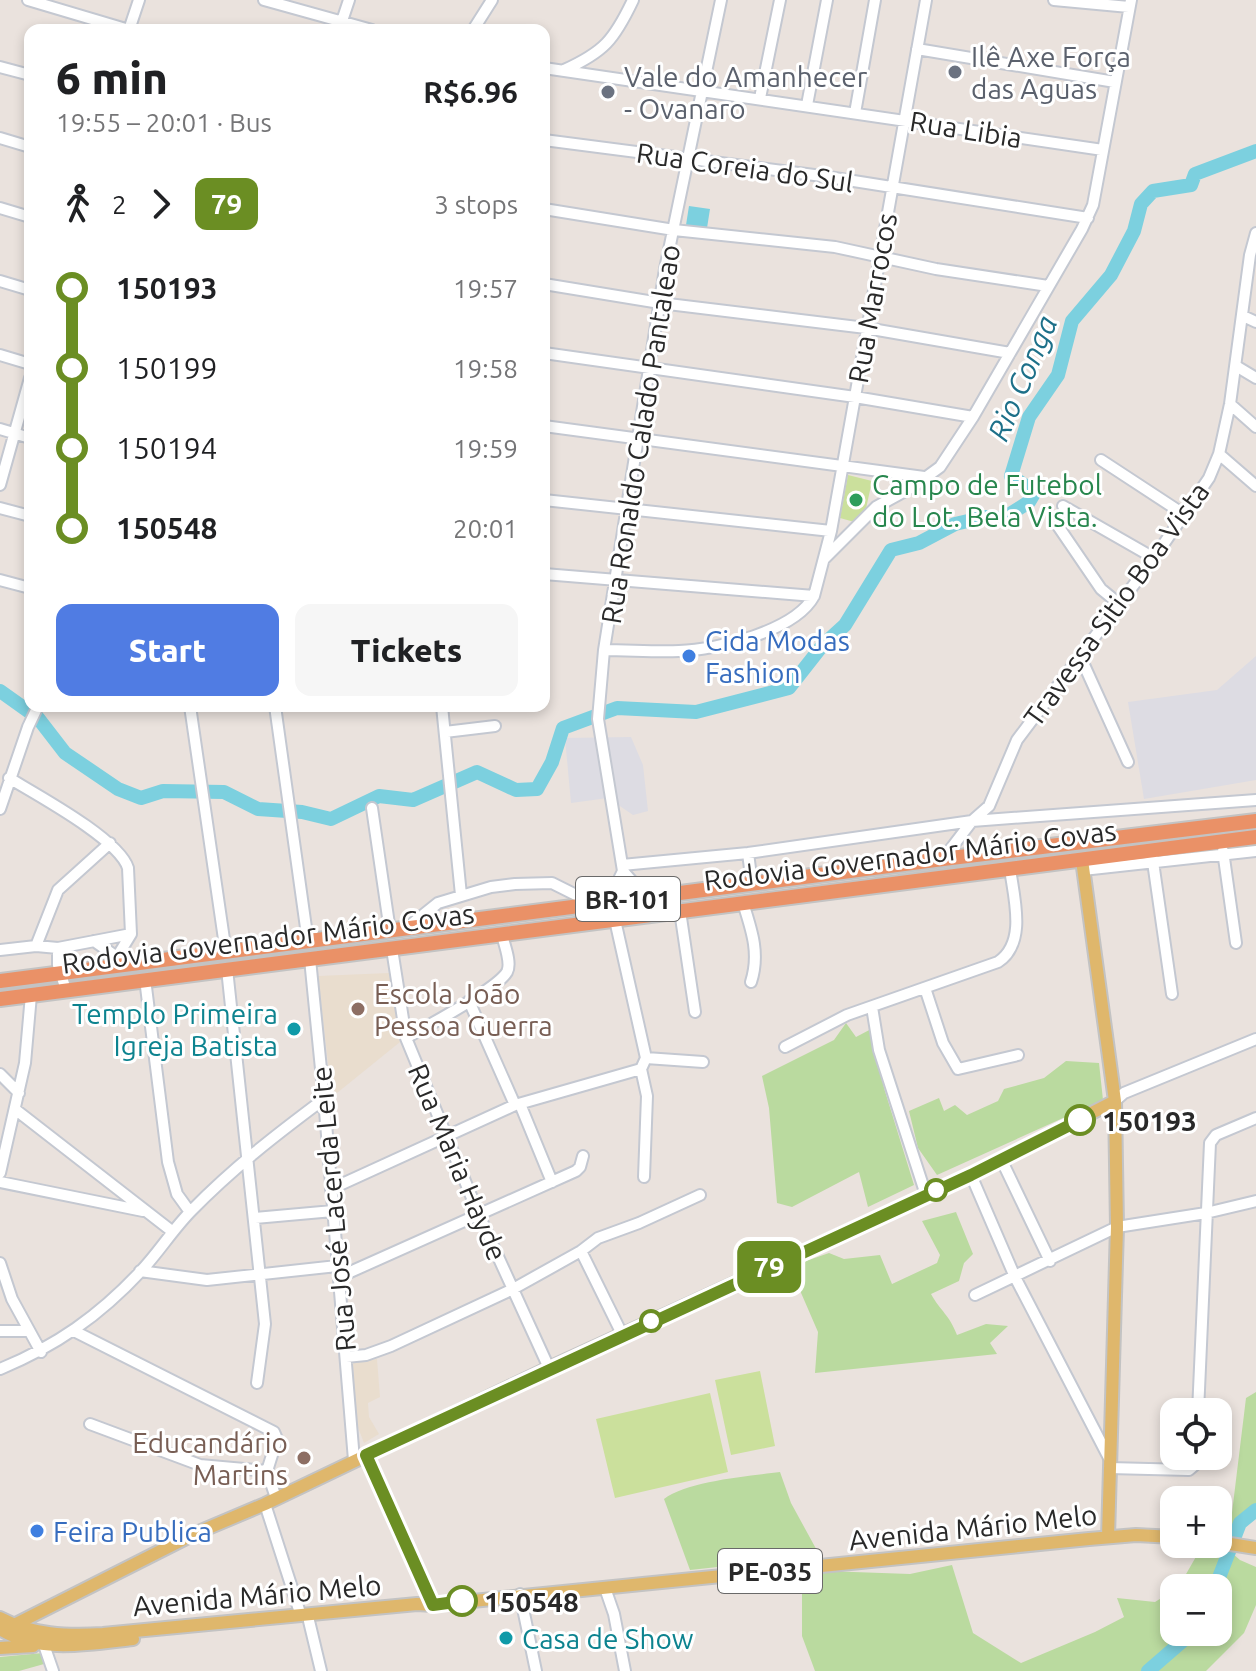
<!DOCTYPE html>
<html lang="en">
<head>
<meta charset="utf-8">
<style>
  body { margin:0; font-family:Ubuntu,sans-serif; background:#f6f6f6; color:#202124; height:100vh; display:flex; flex-direction:column; font-size:30px; white-space:nowrap }
  * { box-sizing:border-box; margin:0 }
  p { font-size:26px; color:#757577 }
  .icon { flex:none; width:44px; height:44px; fill:none; stroke:currentColor; stroke-width:2; stroke-linecap:round; stroke-linejoin:round }
  .map { position:relative; flex:1; overflow:hidden }
  .side { position:absolute; left:24px; top:24px; width:526px; height:688px; display:flex; flex-direction:column; background:#fff; border-radius:16px; box-shadow:0 4px 12px #0003 }
  .side>* { flex:none }
  .badge { padding:0 16px; border-radius:12px; font-size:28px; line-height:52px }
  .controls { position:absolute; left:1160px; top:1398px; display:grid; gap:16px }
  .controls a { display:grid; place-items:center; width:72px; height:72px; border-radius:16px; background:#fff; box-shadow:0 4px 12px #0003; font-size:40px }
  .map>.badge { position:absolute; translate:-50% -50%; box-shadow:0 0 0 4px #fff }
  .legs { display:flex; align-items:center; gap:12px; height:88px; padding:0 32px; font-size:26px }
  .legs p { margin-inline-start:auto }
  .summary { display:flex; align-items:center; justify-content:space-between; height:136px; padding:0 32px }
  h1 { font-size:44px; font-weight:800; line-height:60px }
  .button { display:flex; gap:16px; margin-top:auto; padding:16px 32px }
  .button a { flex:1; height:92px; border-radius:16px; background:#507ce3; color:#fff; font-size:32px; font-weight:800; line-height:92px; text-align:center }
  .button a+a { background:#f6f6f6; color:#202124 }
  ul { padding:0 32px; list-style:none }
  li { display:flex; align-items:center; gap:28px; height:80px; font-size:30px }
  li i { display:grid; place-items:center; width:12px; height:100%; margin:0 10px; background:currentColor }
  li i::after { content:''; width:20px; height:20px; margin:-10px; border:6px solid; border-radius:50%; background:#fff }
  li p { margin-inline-start:auto }
  li:first-child i { background:linear-gradient(#0000 50%,currentColor 0) }
  li:last-child i { background:linear-gradient(currentColor 50%,#0000 0) }
  .map>svg:first-child { display:block }
  .industrial { fill:#dddce3 }
  .education { fill:#e9ddce }
  .green { fill:#bada9f }
  .pitch { fill:#cbe09c }
  .water { fill:#7cd0df }
  .lines { fill:none; stroke-linecap:round; stroke-linejoin:round }
  .river { stroke:#7cd0df; stroke-width:14 }
  .minor-casing { stroke:#c4c8d1; stroke-width:14 }
  .major-casing { stroke:#c3c3c3; stroke-width:16 }
  .highway-casing { stroke:#c3c3c3; stroke-width:18 }
  .minor { stroke:#fff; stroke-width:10 }
  .major { stroke:#dfb76c; stroke-width:12 }
  .highway { stroke:#ea9167; stroke-width:14 }
  .line-1-casing { stroke:#fff; stroke-width:18 }
  .line-1 { stroke:#6b8e23; stroke-width:12 }
  .worship-dot { fill:#6b7280; stroke:#fff; stroke-width:3 }
  .leisure-dot { fill:#2e9e5b; stroke:#fff; stroke-width:3 }
  .shop-dot { fill:#3f7fe0; stroke:#fff; stroke-width:3 }
  .education-dot { fill:#8d6e63; stroke:#fff; stroke-width:3 }
  .culture-dot { fill:#0f9aa8; stroke:#fff; stroke-width:3 }
  .stop-1-dot { fill:#fff; stroke:#6b8e23; stroke-width:4 }
  .labels { text-anchor:middle; dominant-baseline:central; stroke-width:6; stroke-linejoin:round; paint-order:stroke }
  .shield { fill:#fff; stroke:#696969; stroke-width:2 }
  .shield-label { font-size:26px; font-weight:bold; fill:#292929 }
  .worship-label { font-size:28px; fill:#5b616d; stroke:#fff; text-anchor:start }
  .street-label { font-size:28px; fill:#292929; stroke:#fff }
  .leisure-label { font-size:28px; fill:#27864d; stroke:#fff; text-anchor:start }
  .shop-label { font-size:28px; fill:#366cbe; stroke:#fff; text-anchor:start }
  .education-label { font-size:28px; fill:#785e54; stroke:#fff; text-anchor:start }
  .culture-label { font-size:28px; fill:#0d838f; stroke:#fff; text-anchor:end }
  .stop-label { font-size:28px; font-weight:bold; fill:#292929; stroke:#fff; text-anchor:start }
  .water-label { font-size:30px; font-style:italic; fill:#1d7089; stroke:#fff }
</style>
</head>
<body>
<div class="map">
<svg width="1256" height="1671" viewBox="0 0 1256 1671">
  <rect width="100%" height="100%" fill="#eae2dd"/>
  <path class="industrial" d="M1256 656V780L1144 799 1128 702 1217 690Z
    M631 737 643 765 648 811 633 815 608 798 571 803 565 738Z"/>
  <path class="education" d="M389 973 400 1042 332 1097 318 976Z
    M377 1359 380 1397 368 1403 369 1417 379 1434 364 1443 356 1422 353 1361Z"/>
  <path class="green" d="M846 1023 856 1037 875 1027 884 1088 914 1185 868 1207 859 1172 792 1207 777 1203 769 1108 762 1076 834 1040Z
    M1066 1061 1099 1063 1103 1100 937 1175 918 1148 909 1111 939 1098 944 1111 955 1105 967 1115 998 1101 1004 1089 1044 1078Z
    M956 1212 973 1254 964 1263 959 1281 931 1294C941 1312 949 1314 957 1335L986 1324 1008 1326 990 1343 997 1354 815 1373 818 1332 792 1272 806 1261 829 1253 844 1259 880 1255 892 1284 937 1263 940 1255 922 1221Z
    M1256 1392V1515L1230 1529 1246 1398Z
    M780 1472 791 1503 820 1556 690 1570 664 1499C687 1481 749 1476 780 1472Z
    M1220 1543 1240 1560 1256 1567V1605L1244 1633 1206 1671H815L802 1636V1586L825 1571 910 1574 952 1565 973 1633 1021 1663 1095 1632 1124 1617 1117 1598 1155 1602 1174 1590V1632H1218V1588H1178L1197 1555Z
    M43 1653 44 1664 19 1671H0V1657Z"/>
  <path class="pitch" d="M848 475 872 481 864 518 858 523 840 518Z
    M760 1371 775 1446 731 1455 715 1380Z
    M710 1393 728 1472 615 1498 596 1419Z"/>
  <path class="water" d="M689 206 710 209 707 228 686 225Z"/>
  <g class="lines">
    <path class="river" d="M0 691 38 718 65 753 118 789 141 798 163 791 224 792 258 809 302 812 331 819 379 796 413 800 477 772 516 790 537 789 552 762 563 728 617 708 696 712 789 688 822 646 845 625 891 550 919 543 955 524 985 517 1002 519 1029 502 1035 492 1011 476 1029 417 1058 375 1072 321 1111 275 1134 231 1141 204 1153 191 1191 185 1195 174 1256 151
      M1215 1588 1240 1523 1256 1510
      M1148 1671 1193 1632"/>
    <g class="minor-casing">
      <path id="minor" d="M28 0 129 30
        M264 0 372 30
        M1054 0 1129 7
        M129 30 139 0
        M339 30 349 0
        M473 30 492 0
        M917 49 1115 82
        M0 67 30 75
        M544 68 1103 150
        M564 70C604 52 614 40 633 0
        M760 98 780 0
        M807 105 827 0
        M855 113 875 0
        M0 138 30 147
        M544 140 822 176 1088 218
        M0 208 30 217
        M544 209 674 230 835 247 936 269 1048 286
        M0 281 30 290
        M544 284 660 303 866 328 1010 353
        M1243 316 1256 322
        M544 353 855 397 973 417
        M0 355 30 364
        M1236 366 1256 378
        M1230 404 1256 427
        M544 426 924 477
        M0 429 30 438
        M1219 454 1256 486
        M1101 460 1185 515
        M0 485 30 378
        M544 500 831 531
        M1063 506 1154 558
        M0 508 30 516
        M1058 526 1101 589 1118 603
        M824 559 876 507 914 486 940 467 973 417 1082 229 1093 205 1131 0
        M544 574 814 596 831 531 926 0
        M0 580 30 588
        M604 650C629 650 655 652 679 651 717 650 795 631 814 596
        M1080 656 1128 762
        M190 706 226 953
        M275 706 308 942
        M442 706 461 895
        M445 732 495 726
        M9 778C37 795 119 839 128 868L131 934 117 957 119 967
        M372 808 390 931
        M0 809 28 727 38 706
        M1223 851 1236 943
        M748 853 752 884
        M1152 855 1172 994
        M943 859 972 821 989 806 1017 740 1154 558 1209 478 1219 454 1230 404 1250 255 1256 233
        M622 865 748 853 972 821 1256 800
        M1083 870 1256 851
        M623 871 598 719 604 650 665 269 721 0
        M623 871 646 897
        M608 902 623 871
        M743 903C752 931 760 954 751 982
        M680 911 695 1012
        M615 920 646 1058 641 1069
        M408 927 438 903 491 887 515 884 552 883 594 904
        M94 941 117 957
        M58 948 131 934
        M392 949 406 1038 479 1215 549 1368
        M0 950 36 946
        M310 959 324 1099 354 1460
        M227 969 265 1324 257 1383
        M145 979 168 1162 177 1194 190 1212
        M925 988 943 1043 958 1069 1018 1055
        M66 990 58 965V948L36 946 58 890 110 843
        M469 1001 515 1105
        M872 1007 879 1050 926 1195
        M406 1038C427 1026 496 990 507 972 512 963 504 944 502 935
        M785 1047 847 1015 998 962C1027 943 1014 898 1010 869
        M646 1058 703 1062
        M641 1069 647 1096 644 1177
        M0 1074 19 1093
        M1115 1101 1124 1093 1256 1039
        M520 1104 552 1182
        M16 1110 173 1232
        M1001 1159 1050 1261
        M0 1173 25 1063 31 995
        M971 1175 1015 1277 1109 1458
        M0 1182 143 1211
        M331 1189 515 1105 641 1069
        M255 1218 333 1211
        M581 1251 622 1334
        M0 1263 12 1299 41 1352
        M140 1271 207 1280 337 1266
        M339 1277 576 1171 580 1167 583 1156
        M975 1295 1117 1227 1206 1213 1256 1201
        M0 1331H28
        M74 1331 274 1432 277 1439 267 1471 276 1498
        M346 1357 366 1355 391 1346 513 1289 581 1251 598 1238 639 1223 700 1195
        M0 1369C56 1346 99 1316 141 1271 159 1252 173 1229 192 1210 233 1168 277 1134 324 1099
        M1198 1412 1210 1143 1216 1135 1256 1118
        M90 1424 200 1465 267 1471
        M366 1455 433 1605
        M1109 1468 1189 1470 1196 1464V1456
        M265 1504 301 1616
        M605 1588 614 1614 625 1671
        M520 1594 536 1671
        M309 1621 321 1671
        M44 1645 53 1671"/>
    </g>
    <g class="major-casing">
      <path id="major" d="M1082 860 1115 1101 1117 1227 1108 1537
        M1218 1542 1256 1548
        M0 1618C32 1635 67 1636 103 1634L417 1604 433 1605 1089 1539 1136 1535 1174 1537
        M14 1625 194 1534 265 1504 549 1368 971 1175 1115 1101
        M0 1629C40 1654 89 1644 133 1639
        M0 1648 33 1646"/>
    </g>
    <g class="highway-casing">
      <path id="highway" d="M0 981 943 859 1256 821
        M0 999 1256 837"/>
    </g>
    <use href="#minor" class="minor"/>
    <use href="#major" class="major"/>
    <use href="#highway" class="highway"/>
  </g>
  <g class="lines">
    <g class="line-1-casing">
      <path id="line-1" d="M462 1601 433 1605 366 1455 971 1175 1080 1120"/>
    </g>
    <use href="#line-1" class="line-1"/>
  </g>
  <g class="worship-dot">
    <circle cx="955" cy="72" r="8"/>
    <circle cx="608" cy="92" r="8"/>
  </g>
  <circle class="leisure-dot" cx="856" cy="500" r="8"/>
  <g class="shop-dot">
    <circle cx="689" cy="656" r="8"/>
    <circle cx="37" cy="1531" r="8"/>
  </g>
  <g class="education-dot">
    <circle cx="358" cy="1009" r="8"/>
    <circle cx="304" cy="1458" r="8"/>
  </g>
  <g class="culture-dot">
    <circle cx="294" cy="1029" r="8"/>
    <circle cx="506" cy="1638" r="8"/>
  </g>
  <g class="stop-1-dot">
    <circle cx="1080" cy="1120" r="14"/>
    <circle cx="936" cy="1190" r="10"/>
    <circle cx="651" cy="1321" r="10"/>
    <circle cx="462" cy="1601" r="14"/>
  </g>
  <g class="labels">
    <g class="shield">
      <rect x="576" y="877" width="104" height="44" rx="6"/>
      <rect x="718" y="1549" width="104" height="44" rx="6"/>
    </g>
    <g class="shield-label">
      <text x="628" y="899">BR-101</text>
      <text x="770" y="1571">PE-035</text>
    </g>
    <g class="worship-label">
      <text x="971" y="56">Ilê Axe Força<tspan x="971" dy="32">das Aguas</tspan></text>
      <text x="624" y="76">Vale do Amanhecer<tspan x="624" dy="32">- Ovanaro</tspan></text>
    </g>
    <g class="street-label">
      <text transform="translate(966 129) rotate(9)">Rua Libia</text>
      <text transform="translate(745 167) rotate(8)">Rua Coreia do Sul</text>
      <text transform="translate(872 298) rotate(-80)">Rua Marrocos</text>
      <text transform="translate(640 434) rotate(-81)">Rua Ronaldo Calado Pantaleao</text>
      <text transform="translate(1116 604) rotate(-54)">Travessa Sitio Boa Vista</text>
      <text transform="translate(910 855) rotate(-7)">Rodovia Governador Mário Covas</text>
      <text transform="translate(268 938) rotate(-7)">Rodovia Governador Mário Covas</text>
      <text transform="translate(458 1162) rotate(67)">Rua Maria Hayde</text>
      <text transform="translate(333 1209) rotate(-95)">Rua José Lacerda Leite</text>
      <text transform="translate(973 1527) rotate(-6)">Avenida Mário Melo</text>
      <text transform="translate(257 1595) rotate(-5)">Avenida Mário Melo</text>
    </g>
    <g class="leisure-label">
      <text x="872" y="484">Campo de Futebol<tspan x="872" dy="32">do Lot. Bela Vista.</tspan></text>
    </g>
    <g class="shop-label">
      <text x="705" y="640">Cida Modas<tspan x="705" dy="32">Fashion</tspan></text>
      <text x="53" y="1531">Feira Publica</text>
    </g>
    <g class="education-label">
      <text x="374" y="993">Escola João<tspan x="374" dy="32">Pessoa Guerra</tspan></text>
      <text x="288" y="1442" text-anchor="end">Educandário<tspan x="288" dy="32">Martins</tspan></text>
    </g>
    <g class="culture-label">
      <text x="278" y="1013">Templo Primeira<tspan x="278" dy="32">Igreja Batista</tspan></text>
      <text x="522" y="1638" text-anchor="start">Casa de Show</text>
    </g>
    <g class="stop-label">
      <text x="1102" y="1120">150193</text>
      <text x="484" y="1601">150548</text>
    </g>
    <g class="water-label">
      <text transform="translate(1022 378) rotate(-67)">Rio Conga</text>
    </g>
  </g>
</svg>
<div class="controls">
<a><svg class="icon" aria-label="locate" viewBox="0 0 24 24"><circle cx="12" cy="12" r="6"/><path d="M12 2v4M12 18v4M2 12h4M18 12h4"/></svg></a>
<a>+</a>
<a>−</a>
</div>
<b class="badge" style="left:769px;top:1267px;background:#6b8e23;color:#fff">79</b>
<section class="side">
<div class="summary"><div><h1>6 min</h1><p>19:55 – 20:01 · Bus</p></div><b>R$6.96</b></div>
<div class="legs"><svg class="icon" aria-label="walk" viewBox="0 0 24 24"><circle cx="13" cy="4" r="2"/><path d="M13 8l-2 6 4 7M11 14l-3 7M7 12l3-4h3l4 4"/></svg>2<svg class="icon" aria-label="forward" viewBox="0 0 24 24"><path d="M9 5l7 7-7 7"/></svg><b class="badge" style="background:#6b8e23;color:#fff">79</b><p>3 stops</p></div>
<ul>
<li><i style="color:#6b8e23"></i><b>150193</b><p>19:57</p></li>
<li><i style="color:#6b8e23"></i><span>150199</span><p>19:58</p></li>
<li><i style="color:#6b8e23"></i><span>150194</span><p>19:59</p></li>
<li><i style="color:#6b8e23"></i><b>150548</b><p>20:01</p></li>
</ul>
<div class="button"><a>Start</a><a>Tickets</a></div>
</section>
</div>
</body>
</html>
